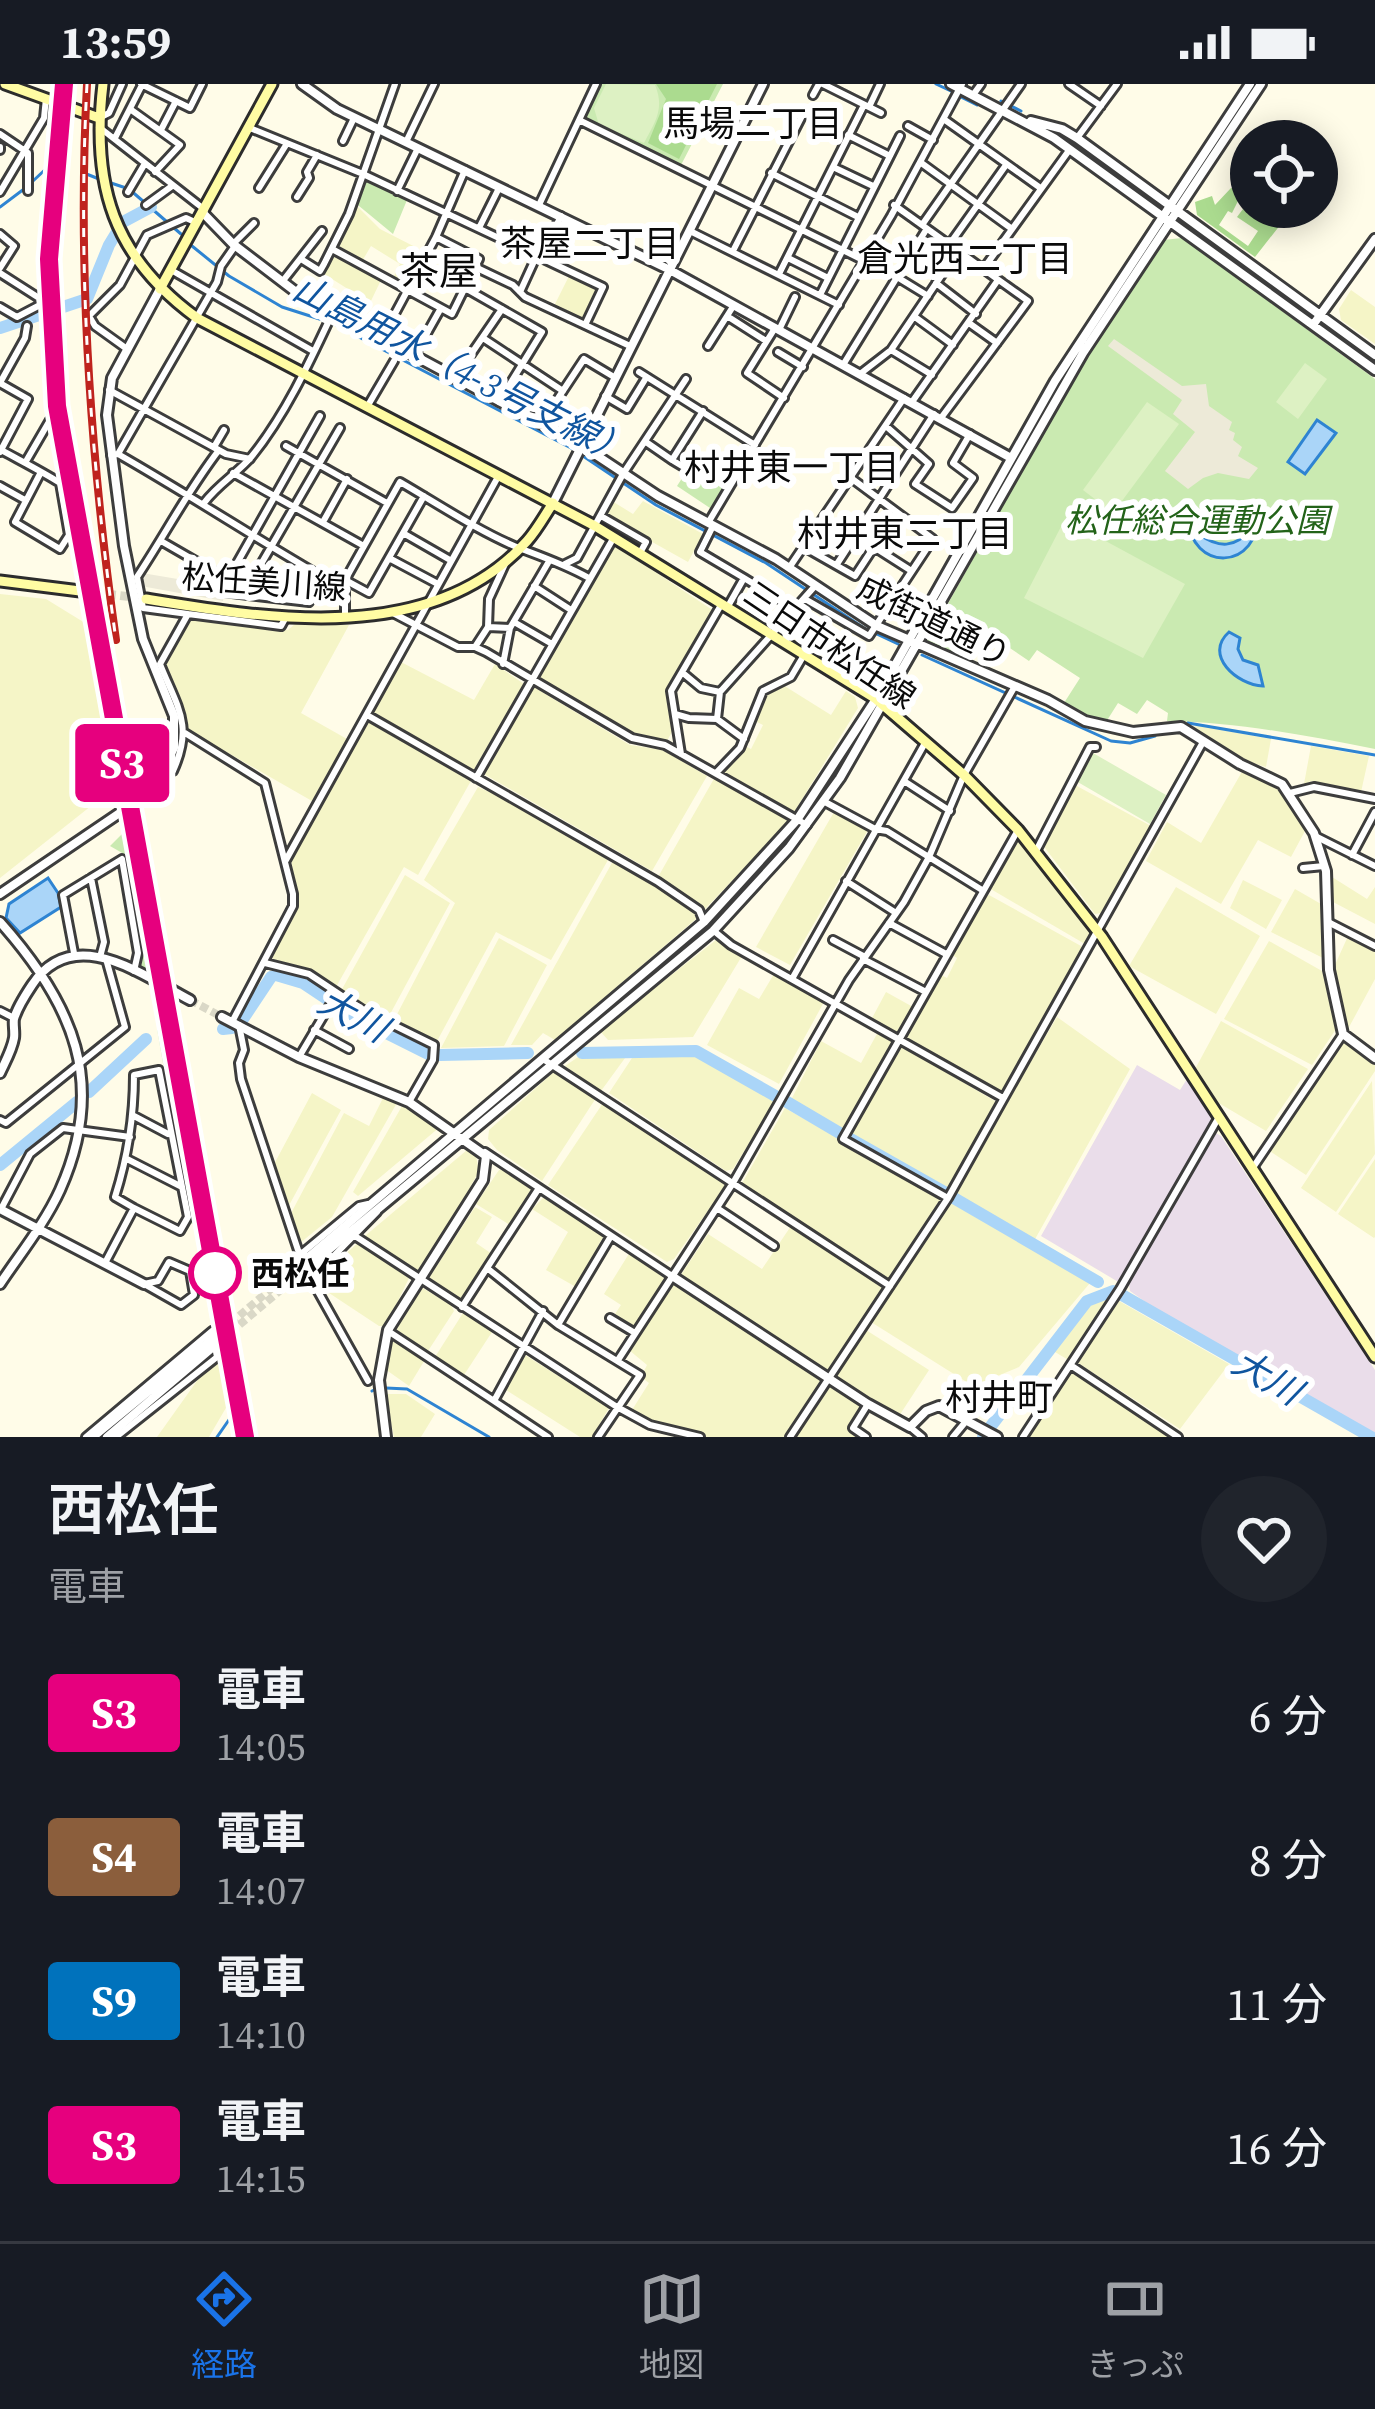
<!DOCTYPE html>
<html lang="ja">
<head>
<meta charset="utf-8">
<style>
  body { margin:0; font-family:"Source Serif 4","Noto Sans JP",serif; background:#20242c; color:#f1f3f6; height:100vh; display:flex; flex-direction:column; font-size:45px; white-space:nowrap }
  * { box-sizing:border-box; margin:0 }
  p { font-size:39px; color:#9ea1a6 }
  .icon { flex:none; width:66px; height:66px; fill:none; stroke:currentColor; stroke-width:2; stroke-linecap:round; stroke-linejoin:round }
  .map { position:relative; height:1353px; overflow:hidden }
  .side { display:flex; flex-direction:column; background:#171b24; flex:1 }
  .side>* { flex:none }
  .badge { padding:0 24px; border-radius:9px; font-size:42px; line-height:78px }
  .tools { position:absolute; left:1230px; top:36px; display:grid; gap:24px }
  .tools a { display:grid; place-items:center; width:108px; height:108px; border-radius:50%; background:#171b24; box-shadow:0 6px 30px #0003; font-size:60px }
  .map>.badge { position:absolute; translate:-50% -50%; box-shadow:0 0 0 6px #fff }
  .round { display:grid; place-items:center; flex:none; width:126px; height:126px; border-radius:63px; background:#20242c }
  .summary { display:flex; align-items:center; justify-content:space-between; height:204px; padding:0 48px }
  h1 { font-size:57px; font-weight:600; line-height:90px }
  ul { padding:0; list-style:none }
  li { display:flex; align-items:center; gap:36px; height:144px; padding:0 48px }
  li div { flex:1 }
  li b { display:block; font-size:45px }
  li em { font-style:normal }
  li .badge { min-width:132px; font-weight:700; text-align:center }
  .status { display:flex; justify-content:space-between; align-items:center; height:84px; padding:0 60px; background:#171b24; direction:ltr }
  .status svg { height:33px; fill:currentColor }
  .menu { display:flex; justify-content:space-around; align-items:center; height:168px; border-top:3px solid #363941; background:#171b24; font-size:33px; color:#9ea1a6 }
  .menu a { display:grid; justify-items:center; gap:6px }
  .menu .selected { color:#1a73e8 }
  .map>svg:first-child { display:block }
  .industrial { fill:#eaddea }
  .farmland { fill:#f5f5c7 }
  .green { fill:#caeab1 }
  .forest { fill:#abdb8f }
  .pitch { fill:#ddf1c3 }
  .plaza { fill:#edead8 }
  .water { fill:#aad5f8; stroke:#2e84d2; stroke-width:3 }
  .lines { fill:none; stroke-linecap:round; stroke-linejoin:round }
  .stream { stroke:#2e84d2; stroke-width:3 }
  .river { stroke:#aad5f8; stroke-width:12 }
  .tertiary-tunnel { stroke:#dad8c7; stroke-width:8; stroke-dasharray:8 4; stroke-linecap:butt }
  .secondary-tunnel { stroke:#dad8c7; stroke-width:9; stroke-dasharray:9 4.5; stroke-linecap:butt }
  .minor-casing { stroke:#3d3d3d; stroke-width:12 }
  .tertiary-casing { stroke:#3d3d3d; stroke-width:14 }
  .secondary-casing { stroke:#2c2c2c; stroke-width:15 }
  .minor { stroke:#fff; stroke-width:6 }
  .tertiary { stroke:#fff; stroke-width:8 }
  .secondary { stroke:#fffca3; stroke-width:9 }
  .rail-casing { stroke:#bf231e; stroke-width:8 }
  .rail { stroke:#fff; stroke-width:3; stroke-dasharray:9; stroke-linecap:butt }
  .line-casing { stroke:#fff; stroke-width:27 }
  .line { stroke:#e6007e; stroke-width:18 }
  .stop-dot { fill:#fff; stroke:#e6007e; stroke-width:6 }
  .labels { text-anchor:middle; dominant-baseline:central; stroke-width:12; stroke-linejoin:round; paint-order:stroke }
  .park-label { font-size:33px; font-style:italic; fill:#236319; stroke:#fff }
  .street-label { font-size:33px; fill:#0a0a0a; stroke:#fff }
  .stop-label { font-size:33px; font-weight:bold; fill:#0a0a0a; stroke:#fff; text-anchor:start }
  .neighbourhood-label { font-size:36px; fill:#0a0a0a; stroke:#fff }
  .water-label { font-size:36px; font-style:italic; fill:#10559f; stroke:#fff }
  .quarter-label { font-size:39px; fill:#0a0a0a; stroke:#fff }
</style>
</head>
<body>
<div class="status"><b>13:59</b><svg viewBox="0 0 49 12"><path d="M0 12V9h3v3zM5 12V6h3v6zM10 12V3h3v9zM15 12V0h3v12zM26 1h20v11H26zM47 4h2v5h-2z"/></svg></div>
<div class="map">
<svg width="1375" height="1353" viewBox="0 0 1375 1353">
  <rect width="100%" height="100%" fill="#fffce8"/>
  <path class="industrial" d="M1137 981 1180 1006 1187 995 1212 1035 1120 1199 1041 1152Z
    M1214 1048 1221 1052 1375 1286V1353L1167 1233 1130 1207 1129 1200Z"/>
  <path class="farmland" d="M357 122 380 145 425 168 406 204 392 196 400 180 371 162 361 179 335 164Z
    M332 168 381 196 370 219 321 188Z
    M570 190 600 206 583 237 553 224Z
    M1351 206 1375 223V260L1341 236 1339 225Z
    M612 417 633 430 643 417 703 450 688 478 604 431Z
    M613 460 714 527 667 605 674 644 667 657 633 650 537 595Z
    M0 510 46 515 85 539 115 703 0 794Z
    M191 533 288 546 295 540 349 541 301 629 347 655 312 717 188 646 181 616 164 581Z
    M401 578 474 616 495 580 524 600 473 687 372 630Z
    M783 601 831 631 846 607 855 613 858 624 793 730 722 689 745 662 751 665 763 641 755 637 765 612Z
    M532 602 630 661 663 666 707 692 652 787 484 690Z
    M369 636 472 695 418 791 404 783 336 903 315 888 273 875 271 869 299 820 291 776Z
    M1199 642 1271 655 1266 683 1240 675 1191 643Z
    M1311 662 1369 672 1361 708 1312 697 1304 700Z
    M1243 686 1281 705 1305 747 1291 773 1258 756 1221 820 1146 777 1167 738 1201 759Z
    M715 693 789 737 705 825 658 793Z
    M1075 701 1151 742 1102 829 1095 830 1042 760Z
    M478 703 512 718 608 776 551 876 496 848 436 959 432 954 393 938 455 819 424 796Z
    M834 728 868 746 790 881 756 863Z
    M1021 757 1093 849 1085 860 989 804 1014 760Z
    M613 777 693 826 697 834 555 956 543 949 532 961H511Z
    M405 791 450 819 388 934 341 907Z
    M1332 793 1367 815 1375 803V840L1333 818Z
    M1243 796 1282 816 1266 845 1230 824Z
    M1176 803 1260 852 1216 930 1129 882Z
    M1295 805 1321 820 1323 874 1271 848Z
    M989 811 1081 862 1084 867 1005 1008H998L902 955 939 890 947 894 957 874 951 870 982 813Z
    M1349 850 1375 865V895L1348 945 1334 883Z
    M499 854 547 881 504 962 441 964Z
    M716 856 742 872 693 953 608 956 600 947Z
    M1269 857 1322 887 1338 942 1312 981 1224 935Z
    M774 890 824 918 779 1000 707 961 739 904 759 915Z
    M886 908 913 923 896 952 871 936Z
    M1057 933 1130 985 1034 1157 953 1111Z
    M1221 937 1308 985 1266 1047 1217 1018 1194 987Z
    M878 948 895 957 844 1047 791 1016 821 957 861 979Z
    M1343 955 1375 979V987L1306 1091 1268 1066Z
    M900 961 998 1019 947 1107 851 1050Z
    M581 971H624L625 974 601 1007 565 982Z
    M695 971 775 1018 733 1085 726 1087 609 1009 632 974Z
    M555 987 596 1014 542 1097 497 1066 488 1055 489 1046Z
    M1372 997 1375 1070 1336 1128 1301 1104Z
    M312 1009 341 1026 287 1125 272 1084Z
    M384 1012 398 1017 332 1133 300 1159 289 1133 344 1029 369 1042Z
    M603 1019 726 1101 674 1175 667 1178 548 1101Z
    M402 1022H410L441 1042 358 1112 353 1108Z
    M785 1024 942 1113 887 1198 741 1101Z
    M467 1066 476 1072 479 1087 450 1140 417 1187 365 1152Z
    M1375 1075V1153L1374 1154 1338 1130Z
    M504 1085 534 1107 510 1141 476 1120 499 1086Z
    M545 1112 604 1151 576 1203 546 1186 568 1148 532 1125Z
    M951 1119 1090 1199 1019 1283 973 1302 871 1238Z
    M475 1123 492 1133 476 1159 492 1170 460 1217 429 1194Z
    M791 1142 883 1204 826 1288 681 1191 708 1150 762 1185Z
    M359 1158 410 1192 386 1242H379L323 1205 317 1195Z
    M630 1168 665 1195 633 1246 613 1233 621 1221 604 1210Z
    M675 1197 819 1291 822 1298 786 1353H706L650 1336 632 1326 649 1299 641 1293 647 1281 629 1266Z
    M421 1203 451 1221 454 1227 428 1267 398 1250 396 1244Z
    M1106 1211 1112 1216 1070 1277 1050 1265 1093 1215Z
    M1119 1217 1229 1280 1180 1345 1078 1279Z
    M463 1229 492 1248 464 1291 435 1273Z
    M866 1246 929 1286 899 1332 836 1292Z
    M392 1253 426 1274 409 1302 385 1285Z
    M525 1271 609 1324 592 1353H580L506 1306Z
    M220 1273 227 1322 209 1353H157L204 1287Z
    M1072 1286 1171 1353H1027Z
    M829 1300 860 1320 861 1325 848 1345 859 1353H795Z
    M385 1310H406L435 1330 421 1353H394Z"/>
  <path class="green" d="M600 0H723L681 81 583 35Z
    M361 93 407 116 393 150 353 117Z
    M1182 154 1375 295V665C1305 651 1235 638 1167 637L1168 629 1147 616 1137 630 1118 619 1106 638 1079 629 1064 619 1080 594 1037 566 1029 577 989 550 971 578 927 557C1004 422 1073 284 1163 156Z
    M697 371 733 392 713 426 677 402Z
    M124 748 150 893 139 887 142 876 124 770 110 762Z
    M162 943 198 1139 191 1140 157 945Z"/>
  <path class="forest" d="M656 0H717L679 75 648 59 666 15Z
    M1231 104 1244 105 1232 129 1228 127 1219 141 1248 162 1258 147 1237 133 1243 125 1263 137 1288 131 1255 173 1197 131 1195 118 1212 112 1215 121Z"/>
  <path class="pitch" d="M606 0 655 1C665 25 655 38 644 59L599 41 594 24Z
    M1305 279 1327 295 1298 335 1276 318Z
    M1147 318 1179 340 1113 429 1083 406Z
    M1065 435 1185 500 1143 574 1024 514Z
    M1093 669 1166 711 1150 740 1076 697Z"/>
  <path class="plaza" d="M1114 255 1182 302 1206 300 1209 322 1232 338 1229 346 1235 349 1233 356 1242 363 1238 372 1258 384 1249 395 1218 389 1203 394 1188 405 1165 387 1195 348 1173 330 1182 316 1108 262Z
    M142 489 225 503 223 517 141 502Z"/>
  <path class="water" d="M1317 336 1336 349 1305 390 1288 378Z
    M1259 425C1260 491 1189 486 1189 435L1196 436 1200 451C1219 464 1235 464 1250 446L1252 427Z
    M1229 548 1240 554 1238 565 1243 576 1258 581 1263 602C1237 601 1203 571 1229 548Z
    M48 794 58 809 61 823 20 849 6 834 9 820Z"/>
  <g class="lines">
    <path class="stream" d="M936 0 953 8
      M961 13 977 21
      M1001 17 1021 27
      M1063 51 1103 79
      M84 89 99 95
      M33 97 49 82
      M108 98 129 105 181 150
      M0 123 24 105
      M1191 142 1302 224
      M192 162 229 192 282 223 332 239 571 364 656 421 766 479 864 544 898 560
      M1336 249 1375 277
      M922 571 1111 657 1130 659 1155 652
      M1188 639 1375 671
      M386 1304 407 1305 489 1353
      M372 1307 376 1305
      M217 1353 233 1330"/>
    <path class="river" d="M0 244 87 215 109 161 123 138 151 123
      M276 891 303 899 354 933 430 971
      M243 935 271 893
      M223 945 232 944
      M582 969 696 967 779 1014
      M440 971 528 969
      M89 1008 146 955
      M787 1018 843 1051
      M847 1053 946 1109
      M0 1081 77 1018
      M952 1113 1098 1198
      M1122 1211 1371 1353
      M991 1342 1087 1217 1113 1207
      M983 1353 984 1352"/>
    <path class="tertiary-tunnel" d="M121 728 163 685
      M190 916 222 933
      M212 1255 299 1181
      M212 1264 302 1188"/>
    <path class="secondary-tunnel" d="M80 507 141 514"/>
    <g class="minor-casing">
      <path id="minor" d="M141 0 190 24 202 0
        M823 0 881 29
        M1069 0 1101 22
        M813 11 819 0
        M973 11 981 0
        M869 23 880 0
        M130 25 180 61 155 88
        M103 32 109 29 122 0
        M579 36 865 177
        M945 36 1039 103
        M908 42 933 56
        M99 43 205 126
        M162 44 176 17
        M250 44 363 90 603 203 585 241
        M0 50 28 69V107
        M115 54 142 1
        M1077 54 1117 0
        M343 57 354 34
        M406 58 434 0
        M0 63V66
        M890 72 900 52
        M920 78 1012 145
        M833 83 873 102
        M771 89 858 133
        M259 104 286 61
        M397 107 418 64
        M0 108 44 34 46 14
        M128 108 144 81
        M297 113 309 94 307 88 317 71
        M146 121 172 102
        M539 121 596 0
        M894 121 1028 217 941 334
        M922 141 1021 0
        M479 144 499 104
        M690 147 839 221
        M0 150 14 162 0 184
        M233 160 254 139
        M949 161 1006 81
        M332 165 452 230 479 175 436 153
        M733 167 802 32
        M540 174 561 132
        M788 174 828 194
        M301 175 320 187 324 180 349 130 395 0
        M475 183 513 201 525 213 630 262
        M984 184 1070 65
        M171 186 313 267
        M0 189 39 214 40 221 17 233 0 223
        M779 190 864 21
        M897 193 928 212
        M282 198 322 147
        M936 199 976 230
        M465 204 542 248 499 318
        M520 208 536 173
        M820 211 890 72 848 51
        M727 232 766 257
        M915 233 953 261
        M969 239 997 259
        M775 244 747 289 784 314
        M779 246 795 213
        M383 252 436 153 465 86
        M483 254 563 307
        M708 262 734 221
        M127 265 95 242 89 232 120 201 147 151 186 134 197 139
        M891 266 932 291
        M778 268 803 283
        M414 272 441 224
        M843 281 926 146
        M639 288 755 361
        M860 290 891 266 958 167
        M454 295 502 225
        M1 297 25 254 27 242
        M0 299 28 315 0 368
        M109 306 226 370 250 375
        M605 312 627 325 646 294
        M912 318 998 196
        M367 323 394 277
        M541 340 584 275 614 293
        M887 343 929 380 915 400 952 424 973 394 953 379 970 350
        M646 358 672 376 703 327
        M286 362 387 419
        M214 363 224 346
        M1 366C21 377 41 387 60 399L69 451 60 465 15 438 41 388
        M118 370 217 198 221 182 235 162
        M111 371 118 370C195 414 267 462 345 506
        M672 376 682 382
        M710 377 734 392
        M25 379 50 336
        M233 389 364 462
        M0 402 25 416
        M204 419C218 400 238 389 252 372 286 330 311 275 333 228
        M601 432 646 458 640 469
        M323 438 347 395
        M708 439 891 132 962 0
        M713 442 700 468 744 494
        M403 449 450 476
        M161 457 246 506
        M804 463 855 492 874 463 910 486
        M389 474 436 499
        M565 480 577 474 623 390 686 295
        M837 480 934 330
        M789 484 904 314
        M323 493 309 518 248 511 246 506 340 344
        M228 495 320 332
        M345 496 369 509 424 412
        M534 502 571 526
        M901 504 928 522
        M224 508 248 511
        M284 515 303 482
        M805 515 869 552 933 455 851 394
        M727 524 744 494 795 525
        M393 529 458 563H475L486 568 632 654 665 661 807 741
        M188 530 143 524 137 493C165 451 188 406 219 366
        M345 532V496L400 398C438 420 478 447 519 464 543 473 566 481 589 494
        M514 538 552 560
        M488 543 510 544 548 479
        M475 563 488 543 489 515 506 478
        M503 580 510 544
        M683 589 701 604 720 608
        M675 630 689 634 717 635 744 655
        M367 631 658 798 699 826 704 838
        M717 635 720 608 815 502
        M185 649 265 699 293 810V822L232 938
        M681 670 671 607 721 521
        M173 687C194 641 177 623 160 580L188 530 281 542 286 533
        M716 689 740 664 763 607 791 593 804 571
        M476 694 614 453
        M904 697 950 727
        M1290 709 1314 703 1375 715
        M825 718 875 745 887 747 982 806
        M1315 752 1375 782
        M1036 767 1090 663H1096
        M1352 771 1375 728
        M286 776 499 391
        M1303 784 1324 782
        M91 794 104 858 100 873
        M846 797 896 829
        M1328 838 1375 862
        M889 839 946 870
        M714 847 731 861 1003 1014
        M833 856 865 873
        M74 869 63 811 122 775 138 869 134 887
        M863 875 924 907
        M265 879 309 890 363 926 434 961 433 976 409 1018
        M792 895 925 659
        M0 927 14 934
        M239 941 244 966 239 979 241 995 298 1166 301 1170 359 1122 368 1120
        M314 946 349 965
        M299 973 337 909
        M543 975 890 1202
        M134 1032 168 1050
        M0 1036 6 1039 125 943 106 875
        M485 1068 672 1192
        M127 1075 180 1102
        M1252 1085 1343 950
        M539 1104 487 1184 558 1241 640 1291 598 1353
        M948 1114 843 1055 1018 746
        M717 1124 774 1162
        M1 1125 30 1070 63 1044 130 1053
        M355 1152 617 1323 650 1341 700 1353
        M169 1178 190 1187 194 1211 181 1221 144 1200 158 1197Z
        M105 1179 134 1124 115 1113C128 1072 134 1034 134 991L159 986 188 1133 180 1147 134 1124
        M462 1223 487 1184
        M543 1227 494 1317 548 1353
        M610 1234 635 1249
        M558 1241 611 1152
        M388 1247 494 1317
        M618 1276 733 1099 849 896 904 818 929 773 964 691 1015 602
        M1072 1282 1178 1353
        M368 1297 311 1195 377 1128
        M910 1343 922 1353
        M86 1353 212 1247 217 1273 116 1353
        M790 1353 948 1114 1203 658
        M866 1353 853 1344 868 1320
        M953 1353 967 1336
        M1023 1353 1120 1205 1219 1033"/>
    </g>
    <g class="tertiary-casing">
      <path id="tertiary" d="M302 0 337 25 668 185 1011 374
        M951 0 1054 54 1375 286
        M1031 37 1062 45 1077 54 1375 271
        M203 129 233 160 296 208 581 361 658 412 776 475 877 542 1048 616 1085 637 1133 648 1181 643 1240 680 1282 700 1314 749 1326 787 1329 886 1343 950 1375 974
        M160 205 112 294 107 331 124 462 143 555 174 632V664L163 685
        M1313 241 1375 155
        M553 419 763 0
        M0 810 121 728
        M0 838C73 920 108 999 60 1106 45 1139 20 1170 0 1200
        M222 933 299 973 409 1018 486 1072 483 1096 388 1246 379 1296 386 1353
        M0 989C5 978 12 966 14 954 15 948 13 940 14 935 17 924 26 910 32 901 73 839 141 890 190 916
        M0 1125 144 1200
        M299 1181 704 838 797 736 876 615 1055 297 1250 0
        M302 1188 713 847 789 764 840 694 1083 269 1261 0
        M672 1192 868 1320 910 1343 926 1327 939 1322 997 1353
        M93 1353 211 1256
        M107 1353 212 1264"/>
    </g>
    <g class="secondary-casing">
      <path id="secondary" d="M5 0 99 34
        M103 0C91 101 113 173 197 234L595 442 876 615 964 691 1018 746 1102 853 1375 1273
        M160 205 272 0
        M0 497 80 507
        M146 515C269 535 432 563 527 457 537 446 545 431 553 419"/>
    </g>
    <use href="#minor" class="minor"/>
    <use href="#tertiary" class="tertiary"/>
    <use href="#secondary" class="secondary"/>
    <g class="rail-casing">
      <path id="rail" d="M64 0 49 175 57 322 245 1353
        M87 0C77 187 90 371 116 556"/>
    </g>
    <use href="#rail" class="rail"/>
  </g>
  <g class="lines">
    <g class="line-casing">
      <path id="line" d="M64 0 49 175 57 322 245 1353"/>
    </g>
    <use href="#line" class="line"/>
  </g>
  <circle class="stop-dot" cx="215" cy="1189" r="24"/>
  <g class="labels">
    <g class="park-label">
      <text x="1197" y="436">松任総合運動公園</text>
    </g>
    <g class="street-label">
      <text transform="translate(264 498) rotate(4)">松任美川線</text>
      <text transform="translate(934 537) rotate(26)">成街道通り</text>
      <text transform="translate(830 561) rotate(34)">三日市松任線</text>
    </g>
    <g class="stop-label">
      <text x="251" y="1189">西松任</text>
    </g>
    <g class="neighbourhood-label">
      <text x="753" y="39">馬場二丁目</text>
      <text x="590" y="159">茶屋二丁目</text>
      <text x="965" y="174">倉光西二丁目</text>
      <text x="792" y="383">村井東一丁目</text>
      <text x="905" y="449">村井東二丁目</text>
      <text x="999" y="1313">村井町</text>
    </g>
    <g class="water-label">
      <text transform="translate(462 286) rotate(27)">山島用水（4-3号支線）</text>
      <text transform="translate(353 931) rotate(28)">大川</text>
      <text transform="translate(1267 1293) rotate(30)">大川</text>
    </g>
    <g class="quarter-label">
      <text x="439" y="187">茶屋</text>
    </g>
  </g>
</svg>
<div class="tools">
<a><svg class="icon" aria-label="locate" viewBox="0 0 24 24"><circle cx="12" cy="12" r="6"/><path d="M12 2v4M12 18v4M2 12h4M18 12h4"/></svg></a>
</div>
<b class="badge" style="left:122px;top:679px;background:#e6007e;color:#fff">S3</b>
</div>
<section class="side">
<div class="summary"><div><h1>西松任</h1><p>電車</p></div><a class="round"><svg class="icon" aria-label="heart" viewBox="0 0 24 24"><path d="M12 20l-8-8c-3-5 5-10 8-4 3-6 11-1 8 4z"/></svg></a></div>
<ul>
<li><span class="badge" style="background:#e6007e;color:#fff">S3</span><div><b>電車</b><p>14:05</p></div><em>6 分</em></li>
<li><span class="badge" style="background:#8b5e3c;color:#fff">S4</span><div><b>電車</b><p>14:07</p></div><em>8 分</em></li>
<li><span class="badge" style="background:#0072bc;color:#fff">S9</span><div><b>電車</b><p>14:10</p></div><em>11 分</em></li>
<li><span class="badge" style="background:#e6007e;color:#fff">S3</span><div><b>電車</b><p>14:15</p></div><em>16 分</em></li>
</ul>
</section>
<nav class="menu">
<a class="selected"><svg class="icon" aria-label="directions" viewBox="0 0 24 24"><path d="M12 3l9 9-9 9-9-9zM9 14v-3h6M13 9l2 2-2 2"/></svg>経路</a>
<a><svg class="icon" aria-label="map" viewBox="0 0 24 24"><path d="M3 6l6-2 6 2 6-2v14l-6 2-6-2-6 2zM9 4v14M15 6v14"/></svg>地図</a>
<a><svg class="icon" aria-label="tickets" viewBox="0 0 24 24"><path d="M3 7h18v10H3zM15 7v10"/></svg>きっぷ</a>
</nav>
</body>
</html>
